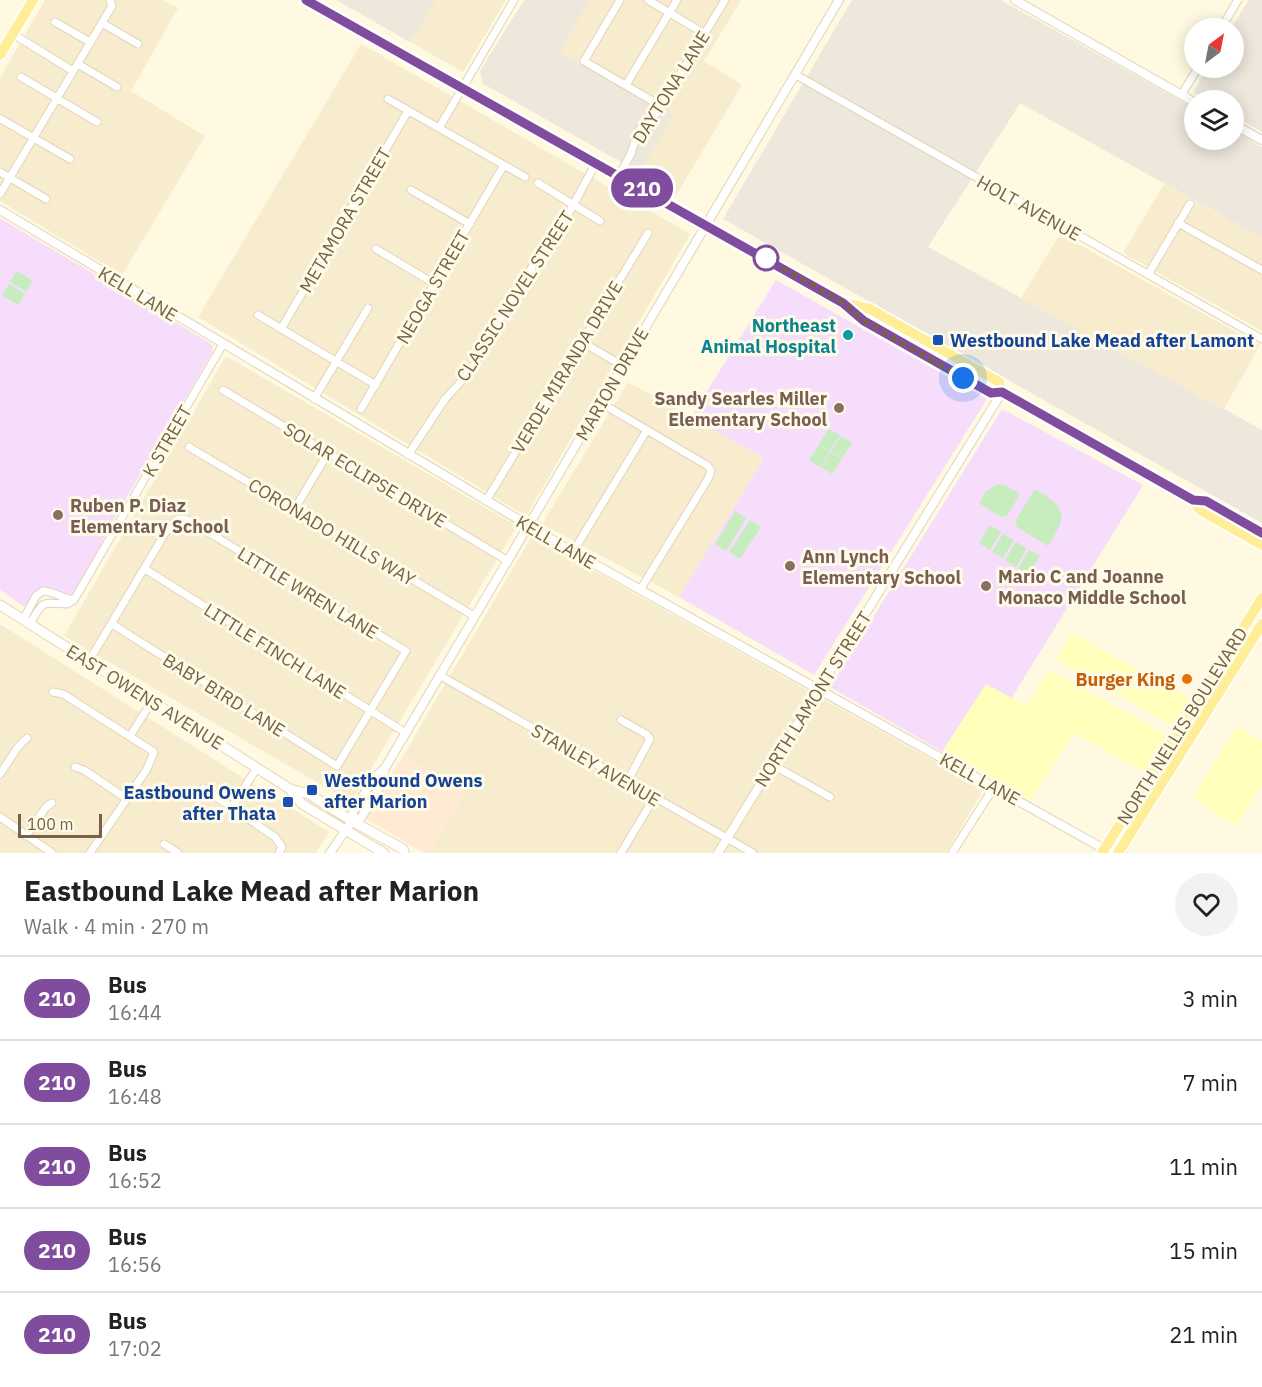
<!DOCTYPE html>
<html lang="en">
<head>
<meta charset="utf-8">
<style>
  body { margin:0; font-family:"IBM Plex Sans",sans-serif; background:#f2f2f2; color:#222; height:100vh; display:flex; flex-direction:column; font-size:22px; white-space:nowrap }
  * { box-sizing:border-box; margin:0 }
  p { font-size:20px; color:#767676 }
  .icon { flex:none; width:33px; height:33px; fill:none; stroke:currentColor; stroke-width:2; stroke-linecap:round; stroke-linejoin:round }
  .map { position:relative; height:853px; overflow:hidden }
  .drawer { display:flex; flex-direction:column; background:#fff; flex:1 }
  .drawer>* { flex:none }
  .badge { padding:0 12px; border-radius:20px; font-size:21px; line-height:39px }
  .needle { width:39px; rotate:32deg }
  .controls { position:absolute; left:1184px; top:18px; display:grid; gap:12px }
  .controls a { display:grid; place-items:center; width:60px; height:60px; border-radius:50%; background:#fff; box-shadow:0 3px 15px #0003; font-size:30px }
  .scale { position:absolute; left:18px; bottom:15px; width:84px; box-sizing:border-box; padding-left:6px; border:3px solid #786245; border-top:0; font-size:16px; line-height:21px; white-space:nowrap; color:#786245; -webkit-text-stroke:4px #fffbe9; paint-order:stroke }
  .you { position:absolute; width:30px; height:30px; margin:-15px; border:4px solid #fff; border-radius:50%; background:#1a73e8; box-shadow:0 0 0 9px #1a73e833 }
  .map>.badge { position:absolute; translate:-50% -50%; box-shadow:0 0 0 3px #fff }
  .round { display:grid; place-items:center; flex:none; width:63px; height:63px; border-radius:32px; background:#f2f2f2 }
  .overview { display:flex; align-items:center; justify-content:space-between; height:102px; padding:0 24px }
  h1 { font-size:28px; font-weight:700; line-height:45px }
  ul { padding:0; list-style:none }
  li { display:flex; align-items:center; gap:18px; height:84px; padding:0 24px; border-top:2px solid #e0e0e0 }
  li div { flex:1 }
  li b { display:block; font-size:22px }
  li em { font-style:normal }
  li .badge { min-width:66px; font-weight:700; text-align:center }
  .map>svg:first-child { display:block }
  .residential { fill:#f7edce }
  .commercial { fill:#ffead4 }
  .industrial { fill:#ede7dc }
  .education { fill:#f6ddfb }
  .green { fill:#c7edbe }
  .sand { fill:#fffeba }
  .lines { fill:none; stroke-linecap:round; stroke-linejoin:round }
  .minor-casing { stroke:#e1d4b8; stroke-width:9 }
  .tertiary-casing { stroke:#e1d4b8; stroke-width:10 }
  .secondary-casing { stroke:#e9d9b9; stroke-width:11 }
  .primary-casing { stroke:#fff; stroke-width:13 }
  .minor { stroke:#fff; stroke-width:7 }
  .tertiary { stroke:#fff; stroke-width:8 }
  .secondary { stroke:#fff; stroke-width:9 }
  .primary { stroke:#ffee97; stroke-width:10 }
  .line-casing { stroke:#fff; stroke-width:14 }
  .line { stroke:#804c9e; stroke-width:9 }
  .walk { stroke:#786245; stroke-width:6; stroke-dasharray:0 10.8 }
  .stop-dot { fill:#fff; stroke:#804c9e; stroke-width:3 }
  .culture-dot { fill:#0f9aa8; stroke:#fffbe9; stroke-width:2 }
  .transit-dot { fill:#1a4fb4; stroke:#fffbe9; stroke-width:2 }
  .education-dot { fill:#8d6e63; stroke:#fffbe9; stroke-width:2 }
  .food-dot { fill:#e8710a; stroke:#fffbe9; stroke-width:2 }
  .labels { text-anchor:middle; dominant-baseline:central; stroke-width:6; stroke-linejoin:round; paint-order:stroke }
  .street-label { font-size:18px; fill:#786245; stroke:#fffbe9 }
  .culture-label { font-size:18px; font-weight:bold; fill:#0d838f; stroke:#fffbe9; text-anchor:end }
  .transit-label { font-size:18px; font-weight:bold; fill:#164399; stroke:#fffbe9; text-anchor:start }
  .education-label { font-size:18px; font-weight:bold; fill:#785e54; stroke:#fffbe9; text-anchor:start }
  .food-label { font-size:18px; font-weight:bold; fill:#c56008; stroke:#fffbe9; text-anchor:end }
</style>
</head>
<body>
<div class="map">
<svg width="1262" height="853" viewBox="0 0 1262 853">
  <rect width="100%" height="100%" fill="#fef9e0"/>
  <path class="residential" d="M45 0H163L178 8 131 91 205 136 122 275 0 201V78Z
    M436 0H506L463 72 410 42Z
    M590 0H741L704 61 742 85 677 194 640 173 672 114 558 52Z
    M361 44 690 234 526 516 198 317Z
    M1164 184 1262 238V331L1123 253Z
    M1060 234 1260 345 1224 409 1021 298Z
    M226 356 517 526 351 802 64 636Z
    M628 382 764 458 679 597 542 524Z
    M532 536 984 789 946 853H429L466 792 403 756Z
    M0 624 329 832 315 853H0Z"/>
  <path class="commercial" d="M403 756 466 792 429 853H424L366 819 367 815Z"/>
  <path class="industrial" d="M336 0H436L410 42Z
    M524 0H590L559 52 673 114 640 173 482 83 480 71Z
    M852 0H1001L1194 108V140H1233V130L1262 147V238L1020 103 928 247 1262 430V523L723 219Z
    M1249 0H1262V132L1233 115V100H1207L1193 92 1208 68H1233V28H1231Z"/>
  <path class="education" d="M0 218 210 343 213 347 212 353 104 536 102 544 71 596 68 599 48 587 40 590 25 607 0 590Z
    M776 280 987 399 814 675 679 597 764 458 691 417Z
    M1002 409 1143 485 969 767 830 687Z"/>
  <path class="green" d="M17 271 33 281 26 292 10 282Z
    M9 284 25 294 18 305 2 295Z
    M829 429 840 435 830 451 819 444Z
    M841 436 852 443 842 458 831 451Z
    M819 445 830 452 820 467 809 460Z
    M831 452 842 459 832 474 821 467Z
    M998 484 1005 485 1020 494 1007 516 1001 517 979 503 986 491Z
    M1035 489C1067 508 1068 515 1048 546L1017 527 1015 521Z
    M735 511 746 518 726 551 715 544Z
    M750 520 761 527 740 559 729 552Z
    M990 525 1001 532 990 550 979 543Z
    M1003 534 1014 540 1003 558 992 552Z
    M1016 542 1027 548 1016 567 1005 560Z
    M1029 550 1040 556 1029 574 1018 568Z"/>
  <path class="sand" d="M1072 633 1190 699 1176 722 1170 724 1056 660Z
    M1049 670 1164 733 1165 739 1144 772 1074 733 1031 800 943 750 986 684 1027 706Z
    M1237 726 1262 742V785L1236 826 1193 797Z"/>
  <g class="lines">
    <g class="minor-casing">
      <path id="minor" d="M620 0 584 61 661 106
        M648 0 705 34
        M55 22 90 42
        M102 23 138 44
        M1221 28 1238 0
        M13 34 73 71
        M78 64 117 87
        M796 75 1262 339
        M21 77 97 122
        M626 85 677 0
        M1181 95 1198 68
        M388 99 525 177
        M1 119 70 159
        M439 128 514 0
        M0 172 46 199
        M619 175 630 156 639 130 656 114 725 0
        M538 183 600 221
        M411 190 470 224
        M0 194 112 6 110 0
        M1178 223 1262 270
        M376 249 435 284
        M1149 273 1190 204
        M258 315 376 385
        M281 329 408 111
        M582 342 623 366
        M223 390 508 561
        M314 399 368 308
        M601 403 708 466 711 471 708 479 640 590
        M361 409 504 165
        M189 447 474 616
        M408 455 445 399 469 373 543 249 565 220 596 163
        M486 501 648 233
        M294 510 328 453
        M573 552 647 430
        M145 569 406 733
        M23 620 36 596 43 591C54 591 62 599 74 600
        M30 624C44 599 41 603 67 604L74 600 223 344
        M89 661 170 525 178 519H186L406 651 337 766 112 624
        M439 675 753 853
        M53 692 63 694 154 752 147 769 90 853
        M621 720 646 734 650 739 627 782
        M130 736 152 701
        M773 765 830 797
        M75 767 84 770 127 799
        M0 774 18 747 27 738
        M203 788 275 837 282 847 279 853
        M232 807 257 768
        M0 817 52 853
        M26 836 46 807 52 803
        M164 844 178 853
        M621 853 654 798
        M952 853 994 787"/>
    </g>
    <g class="tertiary-casing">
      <path id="tertiary" d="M1015 0 1194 102
        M1233 124 1262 140
        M0 210 573 552 1104 849 1122 853
        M352 821 361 818 382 783 385 768
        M330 853 352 821 353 812 374 778 385 768 420 709 839 0
        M718 853 1002 392"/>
    </g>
    <g class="secondary-casing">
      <path id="secondary" d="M0 605 257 768 290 789 302 804 384 853
        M290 789 309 794 352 821 403 849 404 853"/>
    </g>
    <g class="primary-casing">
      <path id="primary" d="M307 0 843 302 864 321 982 388 991 393 1002 392 1193 500 1200 510 1262 545
        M0 55 33 0
        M846 303 870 309 999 382 1002 392
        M1193 500 1206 501 1262 533
        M1102 853 1262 598
        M1118 853 1262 624"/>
    </g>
    <use href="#minor" class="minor"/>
    <use href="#tertiary" class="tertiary"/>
    <use href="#secondary" class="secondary"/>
    <use href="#primary" class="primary"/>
  </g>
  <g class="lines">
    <g class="line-casing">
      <path id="line" d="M306 0 843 303 864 321 991 393 1002 392 1193 500 1206 501 1262 533"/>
    </g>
    <use href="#line" class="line"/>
    <path class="walk" d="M766 258 843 303 864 321 963 378"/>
  </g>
  <circle class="stop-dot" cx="766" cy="258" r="12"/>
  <circle class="culture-dot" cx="848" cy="335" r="6"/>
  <g class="transit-dot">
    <rect x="932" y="334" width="12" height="12" rx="3"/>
    <rect x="306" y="784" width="12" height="12" rx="3"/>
    <rect x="282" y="796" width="12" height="12" rx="3"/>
  </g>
  <g class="education-dot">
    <circle cx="839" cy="408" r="6"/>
    <circle cx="58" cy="515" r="6"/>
    <circle cx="790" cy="566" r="6"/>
    <circle cx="986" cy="586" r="6"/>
  </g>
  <circle class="food-dot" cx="1187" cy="679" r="6"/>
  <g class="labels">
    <g class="street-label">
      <text transform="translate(671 87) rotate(-58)">DAYTONA LANE</text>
      <text transform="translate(1029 208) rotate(29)">HOLT AVENUE</text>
      <text transform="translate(345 220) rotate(-60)">METAMORA STREET</text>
      <text transform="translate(433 287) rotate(-60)">NEOGA STREET</text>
      <text transform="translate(138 294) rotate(31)">KELL LANE</text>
      <text transform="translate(515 296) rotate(-57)">CLASSIC NOVEL STREET</text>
      <text transform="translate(567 367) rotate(-59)">VERDE MIRANDA DRIVE</text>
      <text transform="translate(612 384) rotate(-60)">MARION DRIVE</text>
      <text transform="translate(167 441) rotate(-60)">K STREET</text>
      <text transform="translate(365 475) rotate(31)">SOLAR ECLIPSE DRIVE</text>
      <text transform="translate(332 532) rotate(31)">CORONADO HILLS WAY</text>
      <text transform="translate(556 542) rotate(30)">KELL LANE</text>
      <text transform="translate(308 593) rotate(31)">LITTLE WREN LANE</text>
      <text transform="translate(275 651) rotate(32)">LITTLE FINCH LANE</text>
      <text transform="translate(224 695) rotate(32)">BABY BIRD LANE</text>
      <text transform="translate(145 697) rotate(32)">EAST OWENS AVENUE</text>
      <text transform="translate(813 699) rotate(-58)">NORTH LAMONT STREET</text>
      <text transform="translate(1182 726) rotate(-58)">NORTH NELLIS BOULEVARD</text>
      <text transform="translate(596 765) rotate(30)">STANLEY AVENUE</text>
      <text transform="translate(980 779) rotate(29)">KELL LANE</text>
    </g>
    <g class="culture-label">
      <text x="836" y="325">Northeast<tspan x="836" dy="21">Animal Hospital</tspan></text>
    </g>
    <g class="transit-label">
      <text x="950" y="340">Westbound Lake Mead after Lamont</text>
      <text x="324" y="780">Westbound Owens<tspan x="324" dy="21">after Marion</tspan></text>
      <text x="276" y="792" text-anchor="end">Eastbound Owens<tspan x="276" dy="21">after Thata</tspan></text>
    </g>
    <g class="education-label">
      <text x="827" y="398" text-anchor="end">Sandy Searles Miller<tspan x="827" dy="21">Elementary School</tspan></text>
      <text x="70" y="505">Ruben P. Diaz<tspan x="70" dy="21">Elementary School</tspan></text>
      <text x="802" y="556">Ann Lynch<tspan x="802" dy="21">Elementary School</tspan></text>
      <text x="998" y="576">Mario C and Joanne<tspan x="998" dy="21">Monaco Middle School</tspan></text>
    </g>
    <g class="food-label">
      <text x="1175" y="679">Burger King</text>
    </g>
  </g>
</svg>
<div class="controls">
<a><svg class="needle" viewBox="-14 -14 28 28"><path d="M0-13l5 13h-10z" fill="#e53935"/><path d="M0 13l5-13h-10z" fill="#767676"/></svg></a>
<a><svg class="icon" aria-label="layers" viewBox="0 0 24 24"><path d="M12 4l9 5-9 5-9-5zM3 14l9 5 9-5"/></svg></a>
</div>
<div class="scale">100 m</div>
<div class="you" style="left:963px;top:378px"></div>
<b class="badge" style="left:642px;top:188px;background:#804c9e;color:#fff">210</b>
</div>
<section class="drawer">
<div class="overview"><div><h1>Eastbound Lake Mead after Marion</h1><p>Walk · 4 min · 270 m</p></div><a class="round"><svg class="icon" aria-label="heart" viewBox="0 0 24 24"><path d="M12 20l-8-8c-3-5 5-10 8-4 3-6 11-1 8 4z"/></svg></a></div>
<ul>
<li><span class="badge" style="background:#804c9e;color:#fff">210</span><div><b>Bus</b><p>16:44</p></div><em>3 min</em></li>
<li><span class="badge" style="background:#804c9e;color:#fff">210</span><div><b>Bus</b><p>16:48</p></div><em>7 min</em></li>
<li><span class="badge" style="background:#804c9e;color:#fff">210</span><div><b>Bus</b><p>16:52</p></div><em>11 min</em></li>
<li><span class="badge" style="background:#804c9e;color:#fff">210</span><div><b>Bus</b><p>16:56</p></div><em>15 min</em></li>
<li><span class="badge" style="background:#804c9e;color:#fff">210</span><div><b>Bus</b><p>17:02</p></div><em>21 min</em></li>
</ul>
</section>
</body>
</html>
